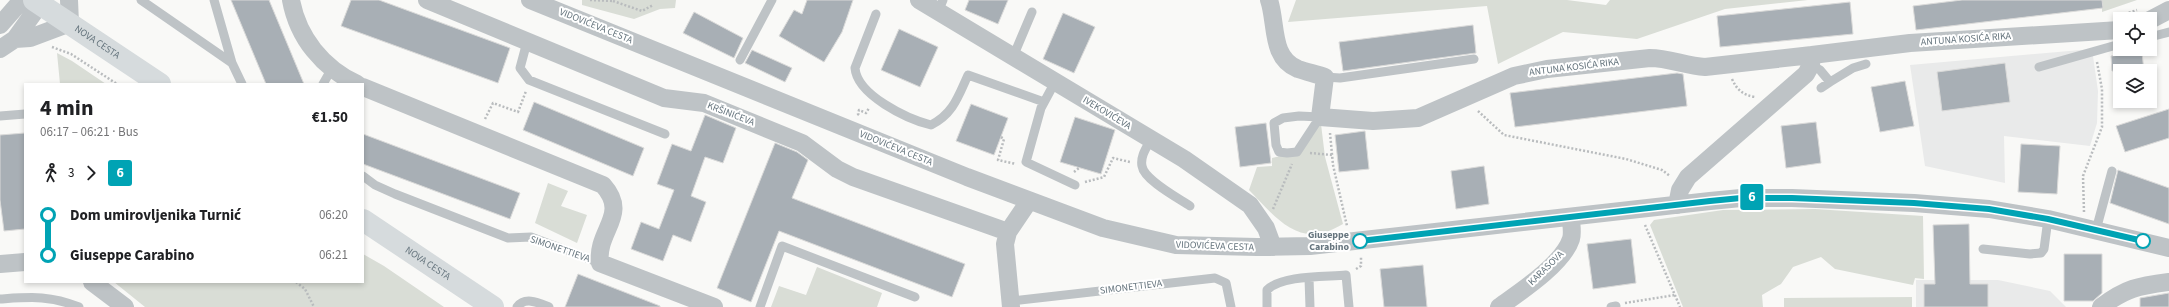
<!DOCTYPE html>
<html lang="en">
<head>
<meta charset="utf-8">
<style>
  body { margin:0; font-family:"Source Sans 3",sans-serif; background:#f2f2f2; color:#202124; height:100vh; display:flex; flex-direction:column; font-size:15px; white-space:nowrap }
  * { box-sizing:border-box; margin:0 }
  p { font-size:13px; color:#757577 }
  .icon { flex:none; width:22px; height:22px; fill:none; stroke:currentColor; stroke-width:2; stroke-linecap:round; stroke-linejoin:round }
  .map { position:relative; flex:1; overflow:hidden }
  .sheet { position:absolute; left:24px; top:83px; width:340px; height:200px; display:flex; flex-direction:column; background:#fff; border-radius:0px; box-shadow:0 2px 6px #0003 }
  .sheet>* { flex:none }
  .badge { padding:0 8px; border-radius:3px; font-size:14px; line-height:26px }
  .controls { position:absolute; left:2113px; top:12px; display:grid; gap:8px }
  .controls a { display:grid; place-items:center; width:44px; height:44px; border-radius:0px; background:#fff; box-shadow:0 2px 6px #0003; font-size:20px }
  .map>.badge { position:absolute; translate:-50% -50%; box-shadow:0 0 0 2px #fff }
  .legs { display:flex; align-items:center; gap:6px; height:44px; padding:0 16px; font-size:13px }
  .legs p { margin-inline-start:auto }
  .head { display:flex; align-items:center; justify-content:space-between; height:68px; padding:0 16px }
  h1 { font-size:22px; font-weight:700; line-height:30px }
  ul { padding:0 16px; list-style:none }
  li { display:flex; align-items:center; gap:14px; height:40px; font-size:15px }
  li i { display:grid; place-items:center; width:6px; height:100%; margin:0 5px; background:currentColor }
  li i::after { content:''; width:10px; height:10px; margin:-5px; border:3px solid; border-radius:50%; background:#fff }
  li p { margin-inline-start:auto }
  li:first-child i { background:linear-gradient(#0000 50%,currentColor 0) }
  li:last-child i { background:linear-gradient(currentColor 50%,#0000 0) }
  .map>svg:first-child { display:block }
  .built { fill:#e9eaea }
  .green { fill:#d9ddd6 }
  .building { fill:#a8afb5; stroke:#dadad9 }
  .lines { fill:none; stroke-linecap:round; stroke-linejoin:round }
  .path { stroke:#b9bcbe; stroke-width:2.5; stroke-dasharray:2 2; stroke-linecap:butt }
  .lane { stroke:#bec3c6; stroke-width:9 }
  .street { stroke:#bec3c6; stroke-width:18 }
  .secondary { stroke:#d6dbdd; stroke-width:22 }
  .line-1-casing { stroke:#fff; stroke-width:9 }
  .line-1 { stroke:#00a3b4; stroke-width:6 }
  .stop-1-dot { fill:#fff; stroke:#00a3b4; stroke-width:2 }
  .labels { text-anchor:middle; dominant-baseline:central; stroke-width:4; stroke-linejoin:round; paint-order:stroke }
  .street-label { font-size:10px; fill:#66757e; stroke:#fff }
  .stop-label { font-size:10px; font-weight:bold; fill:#66757e; stroke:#fff; text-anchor:end }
</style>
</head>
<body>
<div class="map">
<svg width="2169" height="307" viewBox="0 0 2169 307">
  <rect width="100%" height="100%" fill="#f9f9f7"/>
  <path class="built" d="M2092 49 2098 91 2097 123 2090 146 2004 136 2005 183 1925 166 1910 65Z
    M1916 280H1998L2050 291 2066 307H1916Z"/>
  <path class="green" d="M582 0H676L675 8 660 9 634 19 582 5Z
    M1296 0H1567L1606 5 1610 0H1808L1725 9 1637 39 1563 32 1498 64 1487 6 1288 22Z
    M2102 0H2137L2102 12Z
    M57 53 72 61 106 84H60Z
    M1321 124 1325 157 1343 224C1337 227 1330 231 1323 233 1291 241 1269 210 1249 190L1257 167 1272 166V158L1293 153Z
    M548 183 568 191 561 206 587 215 577 243 535 223Z
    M1815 209 1923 216 1924 279 1915 278 1913 285 1835 269 1821 257 1793 267 1781 284 1762 295 1763 307H1683L1650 225 1654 220 1723 210Z
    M363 254 384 266 444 307H145L114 282H363Z
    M817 267 882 293 877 307H771L779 286 806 295Z
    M1912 297V307H1784V298Z"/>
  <path class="building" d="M231 0H269L304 84H266Z
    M351 0H379L510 48 498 83 341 26Z
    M807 0H853L842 32 824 62 779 36 794 10 802 14Z
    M969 0H1008L998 24 965 10Z
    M1962 0H2102L2103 8 1916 30 1913 6Z
    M1850 2 1853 34 1720 47 1717 16Z
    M694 12 743 38 734 58 683 33Z
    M1063 13 1095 27 1074 73 1043 59Z
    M1473 25 1476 53 1343 71 1339 42Z
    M899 29 938 47 920 87 881 70Z
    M752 50 792 68 785 82 745 63Z
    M2142 53 2144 71H2112L2111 56Z
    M2005 63 2010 102 1942 111 1937 72Z
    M1677 73 1683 74 1687 106 1515 127 1510 93Z
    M1905 81 1914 126 1880 132 1871 87Z
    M534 102 644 148 633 176 523 130Z
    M971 104 1008 118 994 155 956 141Z
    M2169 109V138L2125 152 2116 126Z
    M705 115 736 128 723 163 705 157 691 196 706 202 691 242 673 235 663 261 631 249 641 222 659 229 674 190 657 184 672 144 691 151Z
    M1075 117 1115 130 1101 174 1060 162Z
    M1816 122 1821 163 1786 168 1781 126Z
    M1266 123 1271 163 1240 167 1235 127Z
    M1365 131 1369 169 1339 172 1335 135Z
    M25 133V229L4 231 0 200V135Z
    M363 134 520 193 510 219 363 164Z
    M775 143 797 152 808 160 792 198 965 264 952 297 779 231 751 302 717 288Z
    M2021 144 2060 146 2057 194 2018 192Z
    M1484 166 1489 204 1456 209 1451 171Z
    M2118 170 2169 188V224L2110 203Z
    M1969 224 1970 284H1988V307H1924V284H1935L1933 225Z
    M1631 239 1636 283 1593 289 1587 244Z
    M2064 254H2102V293L2093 301H2064Z
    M1423 265 1427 307H1384L1380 269Z
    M578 274 660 306V307H565Z
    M2169 293V307H2140V298Z"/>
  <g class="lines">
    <path class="path" d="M590 0 613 1
      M613 1 642 11 653 5
      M2125 14 2137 10
      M52 47 71 54 117 84
      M1732 79C1737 90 1743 95 1755 97
      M1478 111 1504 135 1626 159 1662 170 1670 176
      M859 115 858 114 859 110 866 113 869 108
      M485 119 493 103 518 112 526 91
      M1330 133 1333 165 1347 226
      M1001 137 1004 139 998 160 1016 164
      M1310 153 1332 155
      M1074 172 1079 168
      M1085 182 1104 177 1113 158 1130 162
      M1273 209 1292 164
      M2084 212 2083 176 2102 127V89L2097 62
      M1645 225 1680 307
      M1356 269 1361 266V256
      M296 282 305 289 314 307
      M1625 303 1675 295"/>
    <path class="lane" d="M141 0 232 63
      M214 0 232 63 242 84
      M938 12 943 0
      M876 14 855 68C857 95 907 119 931 125 953 114 958 97 968 75L1044 102
      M2150 37 2169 32
      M527 42 520 68 529 80 665 134
      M1013 57 1032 12
      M740 60 772 0
      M1811 65 1820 70 1830 82 1853 68 1866 64
      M2039 67 2120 44
      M1325 77 1340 78 1474 59
      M1055 82 1041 108 1026 162 1075 185
      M323 84 331 70
      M1821 88 1830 82
      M0 116 25 114
      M1299 116 1320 117 1297 152 1287 153 1279 152 1276 145 1274 123 1283 118Z
      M1151 139C1147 147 1140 156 1142 166 1144 180 1178 198 1190 206
      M363 176 375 185 395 194 508 238 531 237 600 263
      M2096 230 2112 171
      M1983 249 2030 254 2041 253 2044 249 2048 219
      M1309 278 1310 307
      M0 299C31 297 49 295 79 307
      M1011 301 1215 278 1226 283 1231 307
      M517 307C525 296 539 303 549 307
      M760 307 782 246 915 297
      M1267 307V290C1282 275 1325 277 1346 275L1349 307
      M1611 307 1616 306"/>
    <path class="street" d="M291 0C298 38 323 68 357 84
      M427 0 664 98 704 103 802 143 837 169 853 177 1008 232
      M530 0 967 177 1103 228 1176 245 1257 247 1310 246 1710 201 1741 198H1792L1914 203 1989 209 2048 219 2169 248
      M919 0 1184 159 1250 205 1266 228 1273 247
      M1269 0C1277 23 1270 58 1298 69 1307 72 1316 74 1325 77L1320 117 1373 121 1418 118 1514 76 1547 69 1650 58C1669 58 1686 66 1705 67L1812 55
      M2150 20 2169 10
      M0 25 22 0
      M15 39 30 38 70 23 69 0
      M0 49 15 39 43 0
      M363 87 603 185C630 215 596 230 600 263L714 307
      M1677 205 1680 190 1688 177 1806 74 1811 65 1812 55 1910 43 2120 30
      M0 264 25 262
      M92 282 125 307
      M1011 307 1005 244 1008 232 1029 201
      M1499 307C1520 292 1563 264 1571 239 1573 233 1571 224 1571 217
      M2101 307C2126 288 2138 286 2169 282"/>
    <g class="secondary">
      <path id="s1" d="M34 0 160 84"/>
      <path id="s2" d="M363 220 493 307"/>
    </g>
  </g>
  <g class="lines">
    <g class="line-1-casing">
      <path id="line-1" d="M1360 241 1710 201 1741 198H1792L1914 203 1989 209 2048 219 2143 241"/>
    </g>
    <use href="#line-1" class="line-1"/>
  </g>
  <g class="stop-1-dot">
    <circle cx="1360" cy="241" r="7"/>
    <circle cx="2143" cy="241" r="7"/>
  </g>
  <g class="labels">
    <g class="street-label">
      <text transform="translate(596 26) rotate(22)">VIDOVIĆEVA CESTA</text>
      <text transform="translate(1966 39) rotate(-4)">ANTUNA KOSIĆA RIKA</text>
      <text stroke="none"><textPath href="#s1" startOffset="76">NOVA CESTA</textPath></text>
      <text transform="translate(1574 67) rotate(-7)">ANTUNA KOSIĆA RIKA</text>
      <text transform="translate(1107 113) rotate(31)">IVEKOVIĆEVA</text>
      <text transform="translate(731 114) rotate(21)">KRŠINIĆEVA</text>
      <text transform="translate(896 148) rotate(22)">VIDOVIĆEVA CESTA</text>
      <text transform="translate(1215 246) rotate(2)">VIDOVIĆEVA CESTA</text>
      <text transform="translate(560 249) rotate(19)">SIMONETTIEVA</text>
      <text stroke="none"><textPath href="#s2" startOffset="78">NOVA CESTA</textPath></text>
      <text transform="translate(1546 268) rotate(-44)">KARASOVA</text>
      <text transform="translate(1131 287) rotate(-7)">SIMONETTIEVA</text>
    </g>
    <g class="stop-label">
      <text x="1349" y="235">Giuseppe<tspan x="1349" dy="12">Carabino</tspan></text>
    </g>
  </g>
</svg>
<div class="controls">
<a><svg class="icon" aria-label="locate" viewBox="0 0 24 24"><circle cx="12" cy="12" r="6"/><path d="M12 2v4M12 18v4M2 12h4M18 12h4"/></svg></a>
<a><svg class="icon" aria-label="layers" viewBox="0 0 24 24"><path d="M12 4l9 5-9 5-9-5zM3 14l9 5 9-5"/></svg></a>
</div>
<b class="badge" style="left:1752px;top:197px;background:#00a3b4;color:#fff">6</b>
<section class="sheet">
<div class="head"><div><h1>4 min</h1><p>06:17 – 06:21 · Bus</p></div><b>€1.50</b></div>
<div class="legs"><svg class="icon" aria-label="walk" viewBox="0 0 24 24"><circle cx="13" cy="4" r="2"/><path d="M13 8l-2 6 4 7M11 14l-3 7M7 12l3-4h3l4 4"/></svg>3<svg class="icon" aria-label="forward" viewBox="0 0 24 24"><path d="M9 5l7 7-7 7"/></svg><b class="badge" style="background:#00a3b4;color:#fff">6</b></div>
<ul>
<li><i style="color:#00a3b4"></i><b>Dom umirovljenika Turnić</b><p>06:20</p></li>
<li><i style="color:#00a3b4"></i><b>Giuseppe Carabino</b><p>06:21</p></li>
</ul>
</section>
</div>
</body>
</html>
